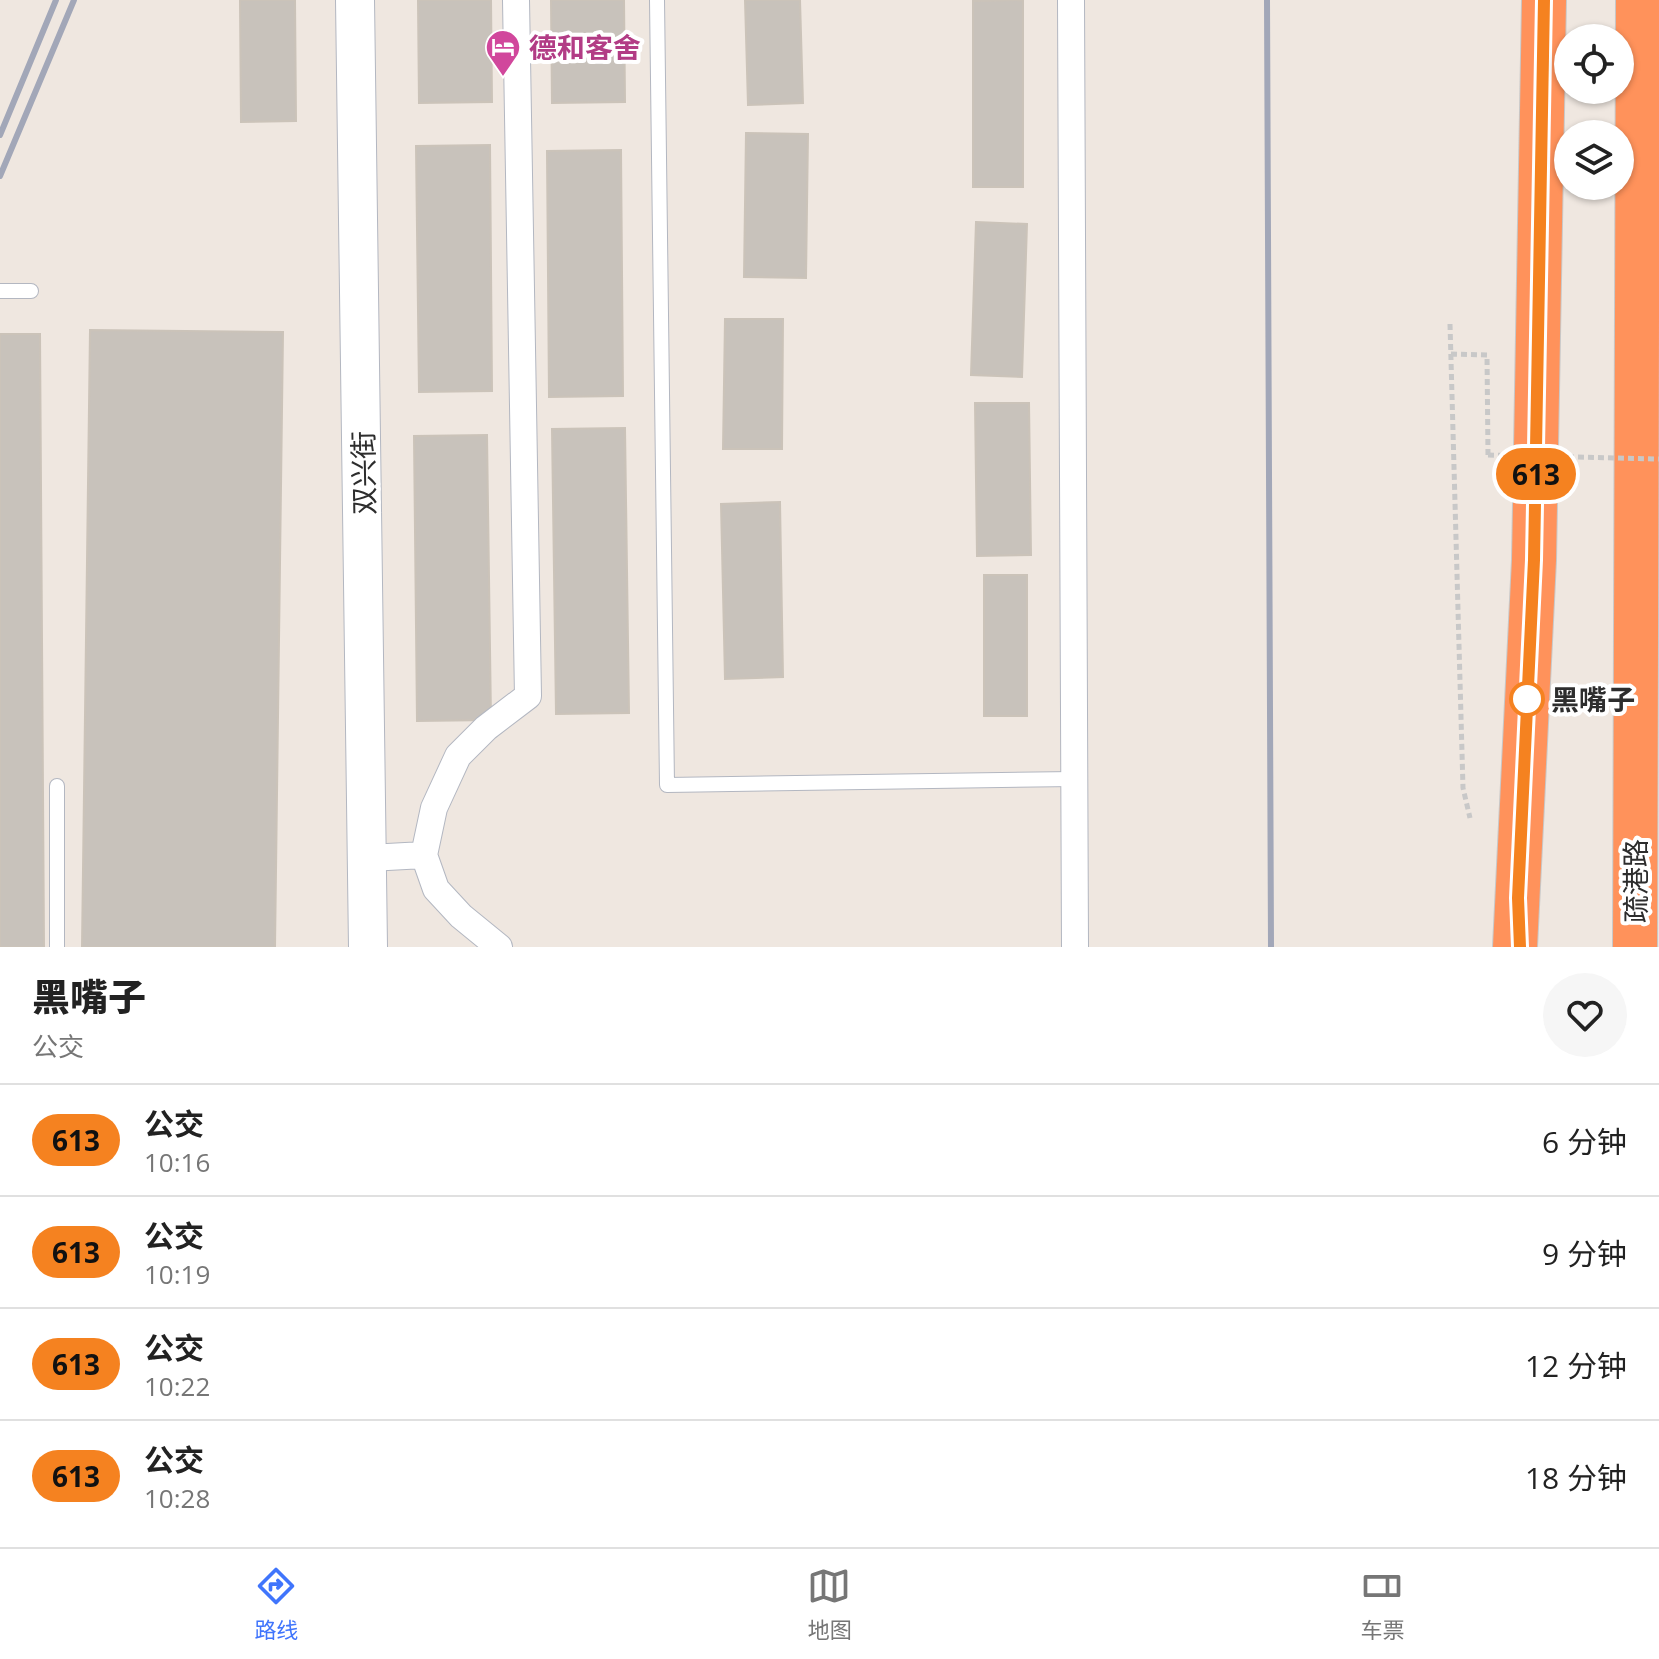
<!DOCTYPE html>
<html lang="zh">
<head>
<meta charset="utf-8">
<style>
  body { margin:0; font-family:"Open Sans","Noto Sans SC",sans-serif; background:#f6f6f6; color:#222; height:100vh; display:flex; flex-direction:column; font-size:30px; white-space:nowrap }
  * { box-sizing:border-box; margin:0 }
  p { font-size:26px; color:#767676 }
  .icon { flex:none; width:44px; height:44px; fill:none; stroke:currentColor; stroke-width:2; stroke-linecap:round; stroke-linejoin:round }
  .map { position:relative; height:947px; overflow:hidden }
  .side { display:flex; flex-direction:column; background:#fff; flex:1 }
  .side>* { flex:none }
  .badge { padding:0 16px; border-radius:26px; font-size:28px; line-height:52px }
  .fabs { position:absolute; left:1554px; top:24px; display:grid; gap:16px }
  .fabs a { display:grid; place-items:center; width:80px; height:80px; border-radius:50%; background:#fff; box-shadow:0 2px 6px #0004; font-size:40px }
  .map>.badge { position:absolute; translate:-50% -50%; box-shadow:0 0 0 4px #fff }
  .round { display:grid; place-items:center; flex:none; width:84px; height:84px; border-radius:42px; background:#f6f6f6 }
  .head { display:flex; align-items:center; justify-content:space-between; height:136px; padding:0 32px }
  h1 { font-size:38px; font-weight:800; line-height:60px }
  ul { padding:0; list-style:none }
  li { display:flex; align-items:center; gap:24px; height:112px; padding:0 32px; border-top:2px solid #e0e0e0 }
  li div { flex:1 }
  li b { display:block; font-size:30px }
  li em { font-style:normal }
  li .badge { min-width:88px; font-weight:700; text-align:center }
  .tabs { display:flex; justify-content:space-around; align-items:center; height:112px; border-top:2px solid #e0e0e0; background:#fff; font-size:22px; color:#767676 }
  .tabs a { display:grid; justify-items:center; gap:4px }
  .tabs .on { color:#4075fc }
  .map>svg:first-child { display:block }
  .building { fill:#c8c2bb; stroke:#cbc3b9; stroke-width:2 }
  .lines { fill:none; stroke-linecap:round; stroke-linejoin:round }
  .lane-casing { stroke:#b3b7c1; stroke-width:16 }
  .street-casing { stroke:#b3b7c1; stroke-width:28 }
  .secondary-casing { stroke:#b3b7c1; stroke-width:40 }
  .highway-casing { stroke:#c8c8c8; stroke-width:46 }
  .path { stroke:#c8c8c8; stroke-width:5; stroke-dasharray:6 4; stroke-linecap:butt }
  .lane { stroke:#fff; stroke-width:14 }
  .street { stroke:#fff; stroke-width:26 }
  .secondary { stroke:#fff; stroke-width:38 }
  .highway { stroke:#ff925b; stroke-width:44 }
  .rail { stroke:#a2a7b8; stroke-width:6 }
  .path-bridge { stroke:#c8c8c8; stroke-width:5; stroke-dasharray:6 4; stroke-linecap:butt }
  .line-casing { stroke:#fff; stroke-width:18 }
  .line { stroke:#f58220; stroke-width:12 }
  .stop-dot { fill:#fff; stroke:#f58220; stroke-width:4 }
  .labels { text-anchor:middle; dominant-baseline:central; stroke-width:8; stroke-linejoin:round; paint-order:stroke }
  .hotel-label { font-size:28px; font-weight:bold; fill:#b23c85; stroke:#fff; text-anchor:start }
  .street-label { font-size:28px; fill:#2d2d2d; stroke:#fff }
  .stop-label { font-size:28px; font-weight:bold; fill:#2d2d2d; stroke:#fff; text-anchor:start }
</style>
</head>
<body>
<div class="map">
<svg width="1659" height="947" viewBox="0 0 1659 947">
  <rect width="100%" height="100%" fill="#efe7e0"/>
  <path class="building" d="M240 0H295L296 121 241 122Z
    M418 0H491L492 102 419 103Z
    M551 0H624L625 102 552 103Z
    M745 0H800L803 103 748 105Z
    M1023 0V187H973V1Z
    M746 133 808 134 806 278 744 277Z
    M490 145 492 391 419 392 416 146Z
    M621 150 623 396 549 397 547 151Z
    M976 222 1027 224 1022 377 971 375Z
    M725 319H783L782 449H723Z
    M90 330 283 332 275 947H82Z
    M0 334H40L44 947H0Z
    M975 403H1029L1031 555 977 556Z
    M625 428 629 713 556 714 552 429Z
    M487 435 491 720 417 721 414 436Z
    M780 502 783 677 725 679 721 504Z
    M984 575H1027V716H984Z"/>
  <g class="lines">
    <g class="lane-casing">
      <path id="lane" d="M657 0 667 785 1074 779
        M0 291H31
        M57 786V947"/>
    </g>
    <g class="street-casing">
      <path id="street" d="M1071 0 1075 947
        M369 858 424 855
        M499 947 461 916 436 889 424 855 434 808 458 756 486 728 528 696 516 0"/>
    </g>
    <g class="secondary-casing">
      <path id="secondary" d="M355 0 368 947"/>
    </g>
    <g class="highway-casing">
      <path id="highway" d="M1515 947 1534 560 1544 0
        M1635 947 1638 0"/>
    </g>
    <path class="path" d="M1450 324 1463 788 1470 818
      M1451 354 1487 355 1488 455"/>
    <use href="#lane" class="lane"/>
    <use href="#street" class="street"/>
    <use href="#secondary" class="secondary"/>
    <use href="#highway" class="highway"/>
    <path class="rail" d="M1267 0 1271 947
      M0 135 56 0
      M0 176 74 0"/>
    <path class="path-bridge" d="M1488 455 1659 459"/>
  </g>
  <g class="lines">
    <g class="line-casing">
      <path id="line" d="M1520 947 1518 898 1534 560 1544 0"/>
    </g>
    <use href="#line" class="line"/>
  </g>
  <defs>
    <g id="hotel-pin" transform="scale(1.8)"><path d="M0 17L-7.5 6A9.5 9.5 0 1 1 7.5 6Z" fill="#d1479c" stroke="#fff"/><path d="M-6-4.5h1.5V1H6V5H4.5V3h-9V5H-6ZM-4 0a1.8 1.8 0 1 1 3.6 0ZM.5 0V-2.5h3Q6-2.5 6 0Z" fill="#fff"/></g>
  </defs>
  <g fill-rule="evenodd">
    <use href="#hotel-pin" x="503" y="47"/>
  </g>
  <circle class="stop-dot" cx="1527" cy="699" r="16"/>
  <g class="labels">
    <g class="hotel-label">
      <text x="529" y="47">德和客舍</text>
    </g>
    <g class="street-label">
      <text transform="translate(363 473) rotate(-91)">双兴街</text>
      <text transform="translate(1635 881) rotate(-90)">疏港路</text>
    </g>
    <g class="stop-label">
      <text x="1551" y="699">黑嘴子</text>
    </g>
  </g>
</svg>
<div class="fabs">
<a><svg class="icon" aria-label="locate" viewBox="0 0 24 24"><circle cx="12" cy="12" r="6"/><path d="M12 2v4M12 18v4M2 12h4M18 12h4"/></svg></a>
<a><svg class="icon" aria-label="layers" viewBox="0 0 24 24"><path d="M12 4l9 5-9 5-9-5zM3 14l9 5 9-5"/></svg></a>
</div>
<b class="badge" style="left:1536px;top:474px;background:#f58220;color:#111">613</b>
</div>
<section class="side">
<div class="head"><div><h1>黑嘴子</h1><p>公交</p></div><a class="round"><svg class="icon" aria-label="heart" viewBox="0 0 24 24"><path d="M12 20l-8-8c-3-5 5-10 8-4 3-6 11-1 8 4z"/></svg></a></div>
<ul>
<li><span class="badge" style="background:#f58220;color:#111">613</span><div><b>公交</b><p>10:16</p></div><em>6 分钟</em></li>
<li><span class="badge" style="background:#f58220;color:#111">613</span><div><b>公交</b><p>10:19</p></div><em>9 分钟</em></li>
<li><span class="badge" style="background:#f58220;color:#111">613</span><div><b>公交</b><p>10:22</p></div><em>12 分钟</em></li>
<li><span class="badge" style="background:#f58220;color:#111">613</span><div><b>公交</b><p>10:28</p></div><em>18 分钟</em></li>
</ul>
</section>
<nav class="tabs">
<a class="on"><svg class="icon" aria-label="directions" viewBox="0 0 24 24"><path d="M12 3l9 9-9 9-9-9zM9 14v-3h6M13 9l2 2-2 2"/></svg>路线</a>
<a><svg class="icon" aria-label="map" viewBox="0 0 24 24"><path d="M3 6l6-2 6 2 6-2v14l-6 2-6-2-6 2zM9 4v14M15 6v14"/></svg>地图</a>
<a><svg class="icon" aria-label="tickets" viewBox="0 0 24 24"><path d="M3 7h18v10H3zM15 7v10"/></svg>车票</a>
</nav>
</body>
</html>
